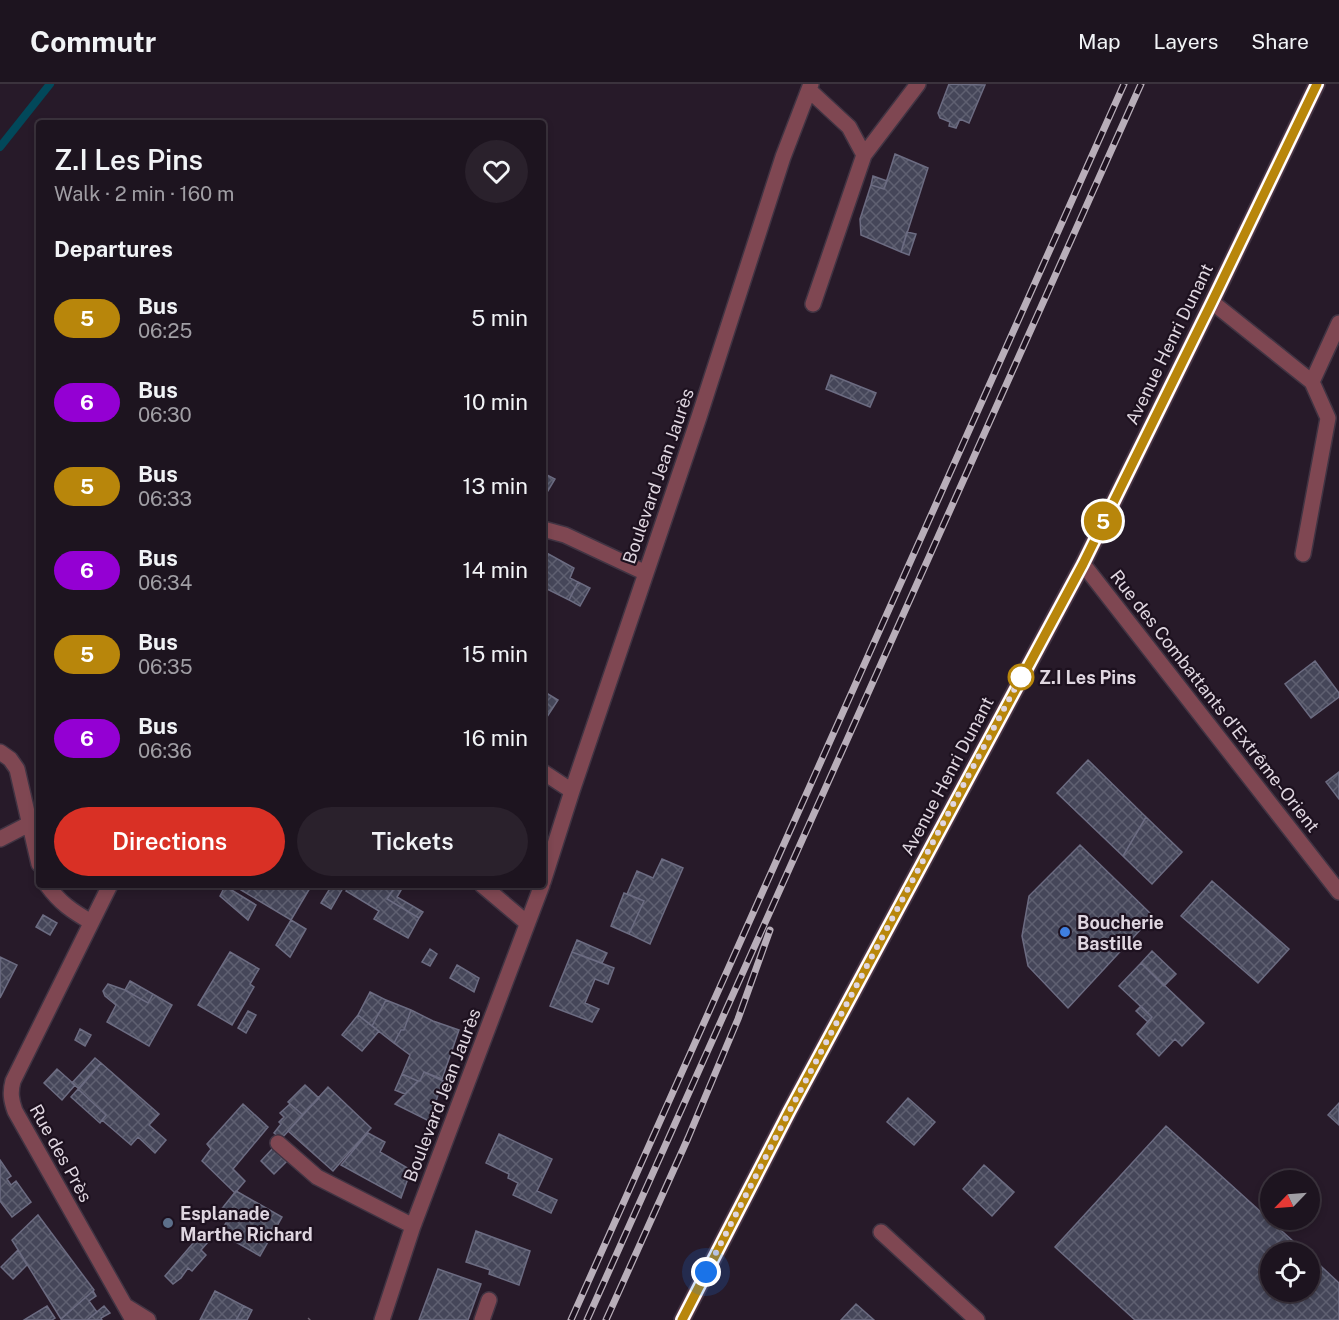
<!DOCTYPE html>
<html lang="en">
<head>
<meta charset="utf-8">
<style>
  body { margin:0; font-family:"Public Sans",sans-serif; background:#2a212c; color:#f1f3f6; height:100vh; display:flex; flex-direction:column; font-size:22px; white-space:nowrap }
  * { box-sizing:border-box; margin:0 }
  p { font-size:20px; color:#a09ea4 }
  .icon { flex:none; width:33px; height:33px; fill:none; stroke:currentColor; stroke-width:2; stroke-linecap:round; stroke-linejoin:round }
  .map { position:relative; flex:1; overflow:hidden }
  .drawer { position:absolute; left:36px; top:36px; width:510px; height:768px; display:flex; flex-direction:column; background:#1d141f; border-radius:6px; box-shadow:0 3px 9px #0003,0 0 0 2px #3b333d }
  .drawer>* { flex:none }
  .badge { padding:0 12px; border-radius:20px; font-size:21px; line-height:39px }
  .needle { width:39px; rotate:245deg }
  .controls { position:absolute; left:1260px; top:1086px; display:grid; gap:12px }
  .controls a { display:grid; place-items:center; width:60px; height:60px; border-radius:50%; background:#1d141f; box-shadow:0 3px 9px #0003,0 0 0 2px #3b333d; font-size:30px }
  .you { position:absolute; width:30px; height:30px; margin:-15px; border:4px solid #fff; border-radius:50%; background:#1a73e8; box-shadow:0 0 0 9px #1a73e833 }
  .map>.badge { position:absolute; translate:-50% -50%; box-shadow:0 0 0 3px #fff }
  h2 { padding:0 18px; font-size:22px; line-height:54px }
  .round { display:grid; place-items:center; flex:none; width:63px; height:63px; border-radius:32px; background:#2a212c }
  .headline { display:flex; align-items:center; justify-content:space-between; height:102px; padding:0 18px }
  h1 { font-size:28px; font-weight:600; line-height:45px }
  .action { display:flex; gap:12px; margin-top:auto; padding:12px 18px }
  .action a { flex:1; height:69px; border-radius:36px; background:#d93025; color:#fff; font-size:24px; font-weight:600; line-height:69px; text-align:center }
  .action a+a { background:#2a212c; color:#f1f3f6 }
  ul { padding:0; list-style:none }
  li { display:flex; align-items:center; gap:18px; height:84px; padding:0 18px }
  li div { flex:1 }
  li b { display:block; font-size:22px }
  li em { font-style:normal }
  li .badge { min-width:66px; font-weight:700; text-align:center }
  header { display:flex; align-items:center; gap:36px; box-sizing:border-box; height:84px; padding:0 30px; background:#1d141f; border-bottom:2px solid #3b333d }
  header strong { font-size:28px }
  nav { display:flex; gap:33px; margin-inline-start:auto; font-size:21px }
  .map>svg:first-child { display:block }
  .lines { fill:none; stroke-linecap:round; stroke-linejoin:round }
  .stream { stroke:#02485a; stroke-width:8 }
  .building { fill:url(#building-cross-hatch); stroke:#6c6c82; stroke-width:1.5 }
  .minor-casing { stroke:#413443; stroke-width:18 }
  .path { stroke:#695e6b; stroke-width:4; stroke-dasharray:3 3; stroke-linecap:butt }
  .minor { stroke:#7f4752; stroke-width:15 }
  .rail-casing { stroke:#b8aeb9; stroke-width:7 }
  .rail { stroke:#1d111f; stroke-width:4.5; stroke-dasharray:14; stroke-linecap:butt }
  .line-casing { stroke:#fff; stroke-width:14 }
  .line { stroke:#b8860b; stroke-width:9 }
  .walk { stroke:#dfd6e0; stroke-width:6; stroke-dasharray:0 10.8 }
  .stop-dot { fill:#fff; stroke:#b8860b; stroke-width:3 }
  .shop-dot { fill:#3f7fe0; stroke:#1d111f; stroke-width:2 }
  .service-dot { fill:#5c6f8a; stroke:#1d111f; stroke-width:2 }
  .labels { text-anchor:middle; dominant-baseline:central; stroke-width:4.5; stroke-linejoin:round; paint-order:stroke }
  .street-label { font-size:18px; fill:#dfd6e0; stroke:#1d111f }
  .stop-label { font-size:18px; font-weight:bold; fill:#dfd6e0; stroke:#1d111f; text-anchor:start }
  .poi-label { font-size:18px; font-weight:bold; fill:#dfd6e0; stroke:#1d111f; text-anchor:start }
</style>
</head>
<body>
<header>
<strong>Commutr</strong>
<nav><a>Map</a><a>Layers</a><a>Share</a></nav>
</header>
<div class="map">
<svg width="1339" height="1236" viewBox="0 0 1339 1236">
  <defs>
    <pattern id="building-cross-hatch" width="8" height="8" patternUnits="userSpaceOnUse" patternTransform="scale(1.5)"><rect width="8" height="8" fill="#454659"/><path d="M0 0l8 8M0 8l8-8" fill="none" stroke="#5f6071"/></pattern>
  </defs>
  <rect width="100%" height="100%" fill="#271a29"/>
  <g class="lines">
    <path class="stream" d="M0 63 50 0"/>
  </g>
  <path class="building" d="M949 0 985 1 969 39 960 35 956 44 949 42 950 38 940 34 938 29Z
    M895 70 928 84 901 168 861 151 860 135 871 101 884 105Z
    M873 92 887 97 884 105 871 101Z
    M907 148 916 150 909 171 901 168Z
    M831 291 876 309 870 323 826 305Z
    M543 389 555 395 543 415Z
    M543 467 574 484 570 494 578 498 569 516 543 503Z
    M578 498 590 504 580 522 569 516Z
    M1315 577 1339 609V613L1311 634 1285 600Z
    M543 607 558 616 543 639Z
    M1088 676 1146 733 1123 772 1057 709Z
    M1339 688V715L1326 698Z
    M1146 733 1182 768 1152 800 1123 772Z
    M1080 761 1153 832 1068 924 1028 882 1022 852 1029 812Z
    M662 775 683 784 650 860 629 850 644 817 627 810 637 787 653 794Z
    M1212 797 1289 865 1258 899 1181 832Z
    M244 801H304L310 804 291 836 241 806Z
    M332 801H339L343 804 331 825 321 819Z
    M350 801H396L387 815 419 834 408 854 374 835 379 827 346 807Z
    M396 801H404L397 813 423 828 419 834 387 815Z
    M225 802 256 821 248 836 220 812Z
    M624 809 644 817 629 850 611 842Z
    M43 831 57 839 50 851 36 843Z
    M291 836 306 845 290 873 276 861Z
    M577 856 607 869 602 879 572 868Z
    M430 865 437 870 430 882 422 878Z
    M1152 867 1176 890 1164 902 1141 879Z
    M230 868 259 885 250 900 254 903 232 941 198 921Z
    M572 868 614 884 608 900 595 895 585 919 599 925 592 938 550 922Z
    M0 873 17 881 0 914Z
    M1141 879 1204 939 1182 962 1175 955 1159 972 1137 950 1152 933 1119 902Z
    M457 881 479 894 474 908 450 894Z
    M130 897 153 910 148 919 125 906Z
    M108 900 125 906 148 919 153 910 172 921 149 962 107 938 116 921 105 912 103 907Z
    M370 908 386 916 372 942 358 931Z
    M386 916 411 926 404 946H401L394 959 372 942Z
    M1141 922 1152 933 1148 938 1136 927Z
    M411 926 433 937 459 946 442 995 424 988 420 997H418L402 990 410 971 394 959 401 946H404Z
    M248 927 256 931 246 949 238 944Z
    M358 931 379 947 362 967 342 951Z
    M80 945 91 951 85 962 75 956Z
    M95 974 101 979 79 1005 72 999Z
    M101 979 159 1030 149 1041 166 1056 155 1069 138 1053 131 1061 102 1036 106 1031 78 1005Z
    M57 985 75 1001 62 1016 44 999Z
    M424 988 443 997 429 1037 395 1020 418 997H420Z
    M402 990 418 997 405 1010 395 1006Z
    M305 1001 319 1014 303 1031 288 1018Z
    M328 1003 371 1044 333 1087 288 1047Z
    M78 1005 106 1031 100 1039 71 1013Z
    M908 1014 935 1038 914 1061 887 1038Z
    M1339 1019V1041L1328 1031Z
    M243 1020 268 1043 233 1085 245 1097 235 1109 202 1077 211 1065 207 1060Z
    M290 1020 303 1031 281 1055 274 1049 281 1040 279 1038 284 1033 280 1029Z
    M1166 1042 1305 1168H1270V1208H1310V1172L1339 1199V1236H1135L1055 1163Z
    M368 1049 385 1058 380 1068 411 1086 401 1114 341 1081Z
    M499 1050 552 1075 537 1107 557 1116 551 1129 513 1111 518 1099 508 1094 509 1090 486 1079Z
    M273 1064 287 1077 274 1090 261 1077Z
    M0 1076 11 1092 7 1095 11 1101 16 1097 31 1118 12 1133 0 1117Z
    M984 1081 1014 1108 992 1132 963 1105Z
    M236 1107 282 1133 260 1172 220 1149 230 1132 220 1127Z
    M38 1131 94 1206 61 1235 12 1156Z
    M476 1147 530 1167 519 1201 489 1190 490 1186 466 1178Z
    M200 1151 208 1158 201 1166 206 1171 192 1187 188 1184 181 1194 173 1200 165 1192Z
    M18 1166 27 1181 13 1195 1 1183Z
    M438 1185 481 1200 468 1236H419Z
    M93 1207 96 1212 89 1217 97 1228 87 1236H62L61 1235Z
    M215 1207 244 1222 236 1236H200Z
    M856 1220 874 1236H841Z
    M47 1222 55 1234 52 1236H24Z
    M104 1222 110 1229 101 1234 102 1236H87Z
    M244 1222 252 1226 247 1236H236Z"/>
  <g class="lines">
    <g class="minor-casing">
      <path id="minor" d="M809 6 849 43 864 71 813 220
        M864 71 918 0
        M1212 218 1312 298 1339 239
        M543 445 565 451 646 489
        M1303 470 1328 334 1312 298
        M1083 480 1339 808
        M0 668 10 675 17 685 39 780
        M543 688 572 707
        M0 755 29 740
        M543 798 572 707 699 333 783 73 811 0
        M47 801C60 819 72 827 91 838
        M110 801 13 997C10 1008 11 1016 15 1027L133 1236
        M482 801 527 839
        M278 1059 317 1093 413 1142
        M881 1148 977 1236
        M127 1223 148 1236
        M382 1236 413 1142 542 801
        M482 1236 489 1216
        M682 1236 789 1028 1083 480 1212 218 1317 0"/>
    </g>
    <path class="path" d="M309 1236 310 1235"/>
    <use href="#minor" class="minor"/>
    <g class="rail-casing">
      <path id="rail" d="M571 1236 1124 0
        M587 1236 1141 0
        M606 1236 688 1054 738 935 770 846"/>
    </g>
    <use href="#rail" class="rail"/>
  </g>
  <g class="lines">
    <g class="line-casing">
      <path id="line" d="M682 1236 789 1028 1083 480 1212 218 1317 0"/>
    </g>
    <use href="#line" class="line"/>
    <path class="walk" d="M706 1188 789 1028 1021 593"/>
  </g>
  <circle class="stop-dot" cx="1021" cy="593" r="12"/>
  <circle class="shop-dot" cx="1065" cy="848" r="6"/>
  <circle class="service-dot" cx="168" cy="1139" r="6"/>
  <g class="labels">
    <g class="street-label">
      <text transform="translate(1169 260) rotate(-64)">Avenue Henri Dunant</text>
      <text transform="translate(658 392) rotate(-71)">Boulevard Jean Jaurès</text>
      <text transform="translate(1215 617) rotate(52)">Rue des Combattants d'Extrême-Orient</text>
      <text transform="translate(947 692) rotate(-62)">Avenue Henri Dunant</text>
      <text transform="translate(442 1011) rotate(-69)">Boulevard Jean Jaurès</text>
      <text transform="translate(61 1069) rotate(61)">Rue des Près</text>
    </g>
    <g class="stop-label">
      <text x="1039" y="593">Z.I Les Pins</text>
    </g>
    <g class="poi-label">
      <text x="1077" y="838">Boucherie<tspan x="1077" dy="21">Bastille</tspan></text>
      <text x="180" y="1129">Esplanade<tspan x="180" dy="21">Marthe Richard</tspan></text>
    </g>
  </g>
</svg>
<div class="controls">
<a><svg class="needle" viewBox="-14 -14 28 28"><path d="M0-13l5 13h-10z" fill="#e53935"/><path d="M0 13l5-13h-10z" fill="#a09ea4"/></svg></a>
<a><svg class="icon" aria-label="locate" viewBox="0 0 24 24"><circle cx="12" cy="12" r="6"/><path d="M12 2v4M12 18v4M2 12h4M18 12h4"/></svg></a>
</div>
<div class="you" style="left:706px;top:1188px"></div>
<b class="badge" style="left:1103px;top:437px;background:#b8860b;color:#fff">5</b>
<section class="drawer">
<div class="headline"><div><h1>Z.I Les Pins</h1><p>Walk · 2 min · 160 m</p></div><a class="round"><svg class="icon" aria-label="heart" viewBox="0 0 24 24"><path d="M12 20l-8-8c-3-5 5-10 8-4 3-6 11-1 8 4z"/></svg></a></div>
<h2>Departures</h2>
<ul>
<li><span class="badge" style="background:#b8860b;color:#fff">5</span><div><b>Bus</b><p>06:25</p></div><em>5 min</em></li>
<li><span class="badge" style="background:#9400d3;color:#fff">6</span><div><b>Bus</b><p>06:30</p></div><em>10 min</em></li>
<li><span class="badge" style="background:#b8860b;color:#fff">5</span><div><b>Bus</b><p>06:33</p></div><em>13 min</em></li>
<li><span class="badge" style="background:#9400d3;color:#fff">6</span><div><b>Bus</b><p>06:34</p></div><em>14 min</em></li>
<li><span class="badge" style="background:#b8860b;color:#fff">5</span><div><b>Bus</b><p>06:35</p></div><em>15 min</em></li>
<li><span class="badge" style="background:#9400d3;color:#fff">6</span><div><b>Bus</b><p>06:36</p></div><em>16 min</em></li>
</ul>
<div class="action"><a>Directions</a><a>Tickets</a></div>
</section>
</div>
</body>
</html>
